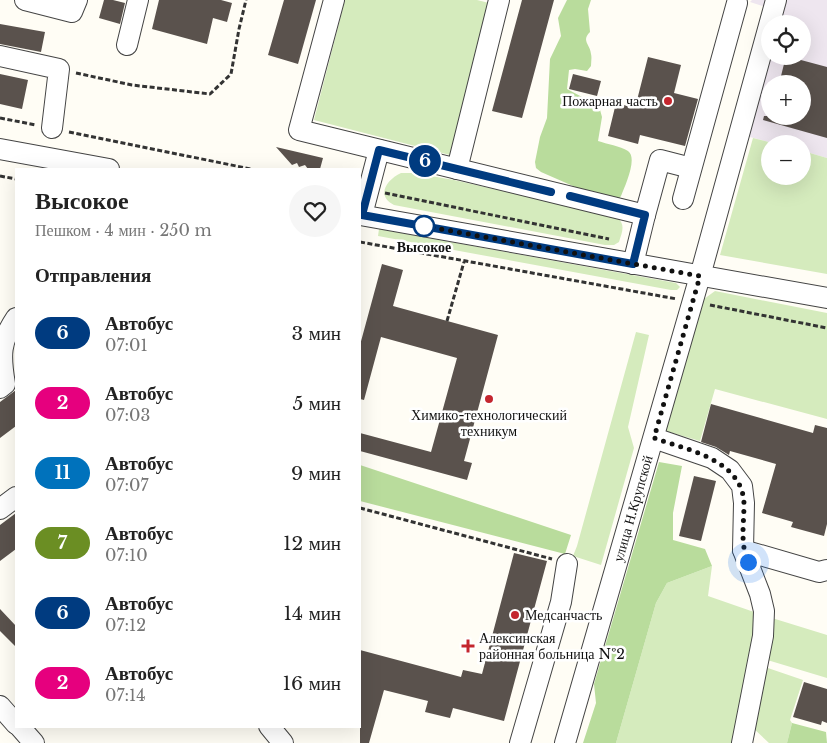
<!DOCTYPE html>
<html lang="ru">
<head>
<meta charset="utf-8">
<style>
  body { margin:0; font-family:"Libre Baskerville",serif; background:#f6f6f6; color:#222; height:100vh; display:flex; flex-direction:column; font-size:19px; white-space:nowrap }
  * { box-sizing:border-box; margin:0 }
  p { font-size:16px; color:#767676 }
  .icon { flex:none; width:28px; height:28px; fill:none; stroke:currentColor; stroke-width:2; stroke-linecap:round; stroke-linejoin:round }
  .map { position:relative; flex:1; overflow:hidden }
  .panel { position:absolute; left:15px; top:168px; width:346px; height:560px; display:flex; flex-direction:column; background:#fff; border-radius:0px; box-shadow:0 5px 20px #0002 }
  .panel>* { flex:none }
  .badge { padding:0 10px; border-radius:16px; font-size:18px; line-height:32px }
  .fabs { position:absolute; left:761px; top:15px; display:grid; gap:10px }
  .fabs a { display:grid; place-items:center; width:50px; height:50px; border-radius:50%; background:#fff; box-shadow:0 5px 20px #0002; font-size:25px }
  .you { position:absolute; width:25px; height:25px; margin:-12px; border:4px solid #fff; border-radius:50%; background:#1a73e8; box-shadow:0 0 0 8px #1a73e833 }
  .map>.badge { position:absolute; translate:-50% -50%; box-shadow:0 0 0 2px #fff }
  h2 { padding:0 20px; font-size:19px; line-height:45px }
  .round { display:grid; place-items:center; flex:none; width:52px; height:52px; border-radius:26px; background:#f6f6f6 }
  .overview { display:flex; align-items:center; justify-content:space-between; height:85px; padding:0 20px }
  h1 { font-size:24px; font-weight:700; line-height:38px }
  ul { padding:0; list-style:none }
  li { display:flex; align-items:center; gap:15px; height:70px; padding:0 20px }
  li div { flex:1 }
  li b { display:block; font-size:19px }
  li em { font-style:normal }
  li .badge { min-width:55px; font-weight:700; text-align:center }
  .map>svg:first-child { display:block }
  .industrial { fill:#eee6ef; fill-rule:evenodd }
  .green { fill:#d5ebbd }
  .forest { fill:#b9dc9c }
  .building { fill:#5a524d }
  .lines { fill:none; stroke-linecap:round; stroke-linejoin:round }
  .minor-casing { stroke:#444; stroke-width:22 }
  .path { stroke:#333; stroke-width:3; stroke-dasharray:5 2.5; stroke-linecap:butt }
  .minor { stroke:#fff; stroke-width:20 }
  .line-casing { stroke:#fff; stroke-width:11 }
  .line { stroke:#003b80; stroke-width:8 }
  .walk { stroke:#111; stroke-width:5; stroke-dasharray:0 9 }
  .poi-dot { fill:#c4262e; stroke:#fff; stroke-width:2 }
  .stop-dot { fill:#fff; stroke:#003b80; stroke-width:2.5 }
  .labels { text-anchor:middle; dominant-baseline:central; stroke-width:5; stroke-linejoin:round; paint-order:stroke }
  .poi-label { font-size:14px; fill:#111; stroke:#fff; text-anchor:start }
  .stop-label { font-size:14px; font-weight:bold; fill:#111; stroke:#fff }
  .street-label { font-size:14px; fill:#111; stroke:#fff }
</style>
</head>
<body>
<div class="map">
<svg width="827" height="743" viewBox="0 0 827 743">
  <rect width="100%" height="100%" fill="#fffdf5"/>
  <path class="industrial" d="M752 0H827V158L803 151 802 144H776L731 132 766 7 750 2ZM770 24H802V56H770ZM770 84H802V116H770Z"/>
  <path class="green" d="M345 0H477L489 3 450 155 314 120Z
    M753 138 776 144H770V176H802L803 151 827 158V274L720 255Z
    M401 173H414L454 180 617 217C626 225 622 232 619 242L614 245H605L394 205C376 196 386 180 401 173Z
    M379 229 676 283 680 287 677 290H671L378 236Z
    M715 291 827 313V419L715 389 700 441 662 430 704 299Z
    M636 332 649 335 628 427 634 448 601 565 573 556 577 546Z
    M712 566 708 596 754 612 755 642 736 743H616L656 603 667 583Z
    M772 618 827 635V678L764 659Z
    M762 666 803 680 790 720 792 723 787 743H769L751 726Z"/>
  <path class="forest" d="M567 0H591L588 9 590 32C581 41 590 44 591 54 592 58 591 62 591 66L587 71 575 69 569 70 567 89 599 106 602 117 598 141C607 144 620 146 628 151 638 158 625 186 621 196L618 200H605L541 172 536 168 535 162 540 137 547 118 550 59 561 36 558 18Z
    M659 462 682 466 673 513V540L705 549 712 566 667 583 656 603 616 743H583L596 703 594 684Z
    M360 465 571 535 565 554 360 501Z
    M792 723 826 732 827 743H787Z"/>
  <path class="building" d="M104 0H113L125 3 120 24 99 18Z
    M159 0H221L232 3 227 22 213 18 207 44 152 29Z
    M284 0H316L298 64 268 55Z
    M522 0H554L522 118 492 111Z
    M0 24 45 32 41 52 0 44Z
    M786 56 827 67V138L763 120 764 116H802V84H779Z
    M648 57 681 65 674 93 698 99 685 146 640 135 638 144 608 136 616 103 635 108Z
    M0 74 28 80 22 109 0 104Z
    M573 74 601 81 597 96 569 89Z
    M276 147 323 158 320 169H308L305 165 299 167 297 163 292 165Z
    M382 264 403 270 393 306 498 335 464 461 472 463 467 480 360 451V433L431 452 457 358 381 337 364 400 360 399V345Z
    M16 390V426L0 438V402Z
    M711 404 813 433 815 425 827 428V524L824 536 791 527 793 522 762 513 776 464 730 451 729 455 716 447 701 442Z
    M694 476 716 481 701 541 679 536Z
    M16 513V549L0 561V525Z
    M514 553 547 561 504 721 453 708 450 718 425 712 428 701 384 690 369 743H360V650L461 677 463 670 482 674Z
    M0 609 16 626V647L0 631Z
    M804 682 827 689V723L822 721 821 725 793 717Z"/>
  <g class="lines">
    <g class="minor-casing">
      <g id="minor">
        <path d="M25 0 72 12 77 0"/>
        <path d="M334 0 299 130 645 215 633 264"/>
        <path d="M127 45 138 0"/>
        <path d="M0 56 59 69 52 128"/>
        <path d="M0 149 109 169"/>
        <path d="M457 169 499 0"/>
        <path d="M683 199 737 3"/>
        <path d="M360 215 827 298"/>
        <path d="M362 215 379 150"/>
        <path d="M645 215 660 160 691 168"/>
        <path d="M0 388 5 384C0 355 0 342 16 318"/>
        <path d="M654 438 712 458 730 470 742 486 744 503 743 550 760 594 764 611 763 636 742 743"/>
        <path d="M0 509 16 497"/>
        <path d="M743 550 819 572 827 570"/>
        <path d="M0 706 16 724"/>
        <path d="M19 726 34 743"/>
        <path d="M269 726 283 743"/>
        <path d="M520 743 561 602 567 564"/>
        <path id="s1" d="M565 743 700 276 776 0"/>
      </g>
    </g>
    <path class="path" d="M76 73 132 85 210 94 231 74 239 29 246 0
      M0 118 36 125
      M69 132 251 169
      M0 176 16 179
      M385 193 609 239
      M360 242 677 299
      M710 305 827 328
      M447 321 464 262
      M360 508 552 559"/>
    <use href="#minor" class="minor"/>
  </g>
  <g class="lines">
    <g class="line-casing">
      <path id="line" d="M551 192 379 150 362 215 633 264 645 215 570 196"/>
    </g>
    <use href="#line" class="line"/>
    <path class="walk" d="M424 226 700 276 654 438C688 450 743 460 744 504 744 524 740 543 748 562"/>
  </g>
  <g class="poi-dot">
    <circle cx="668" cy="101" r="5"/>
    <circle cx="489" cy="399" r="5"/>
    <circle cx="515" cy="615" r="5"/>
    <path d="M465.5 638.5h5v5h5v5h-5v5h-5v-5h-5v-5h5z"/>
  </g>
  <circle class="stop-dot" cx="424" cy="226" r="10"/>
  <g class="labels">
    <g class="poi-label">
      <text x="658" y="101" text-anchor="end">Пожарная часть</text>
      <text x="489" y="415" text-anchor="middle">Химико-технологический<tspan x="489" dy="16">техникум</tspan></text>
      <text x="525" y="615">Медсанчасть</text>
      <text x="479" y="638">Алексинская<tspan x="479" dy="16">районная больница №2</tspan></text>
    </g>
    <g class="stop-label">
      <text x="424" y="247">Высокое</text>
    </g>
    <g class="street-label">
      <text stroke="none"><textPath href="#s1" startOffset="244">улица Н.Крупской</textPath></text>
    </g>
  </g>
</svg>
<div class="fabs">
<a><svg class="icon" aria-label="locate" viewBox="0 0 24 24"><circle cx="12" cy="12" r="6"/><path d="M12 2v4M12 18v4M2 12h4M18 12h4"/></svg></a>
<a>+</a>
<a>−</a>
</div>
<div class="you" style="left:748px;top:562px"></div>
<b class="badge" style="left:425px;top:161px;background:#003b80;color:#fff">6</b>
<section class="panel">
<div class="overview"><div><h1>Высокое</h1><p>Пешком · 4 мин · 250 m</p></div><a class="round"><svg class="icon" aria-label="heart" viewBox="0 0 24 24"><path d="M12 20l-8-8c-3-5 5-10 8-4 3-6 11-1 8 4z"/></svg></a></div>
<h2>Отправления</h2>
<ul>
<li><span class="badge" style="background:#003b80;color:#fff">6</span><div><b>Автобус</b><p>07:01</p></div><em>3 мин</em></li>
<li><span class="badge" style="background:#e6007e;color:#fff">2</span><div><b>Автобус</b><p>07:03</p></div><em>5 мин</em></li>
<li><span class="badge" style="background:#0072bc;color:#fff">11</span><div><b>Автобус</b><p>07:07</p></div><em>9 мин</em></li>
<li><span class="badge" style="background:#6b8e23;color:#fff">7</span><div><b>Автобус</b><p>07:10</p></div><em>12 мин</em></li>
<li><span class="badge" style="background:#003b80;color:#fff">6</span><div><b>Автобус</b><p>07:12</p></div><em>14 мин</em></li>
<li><span class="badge" style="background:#e6007e;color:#fff">2</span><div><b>Автобус</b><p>07:14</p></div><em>16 мин</em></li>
</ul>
</section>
</div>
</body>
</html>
